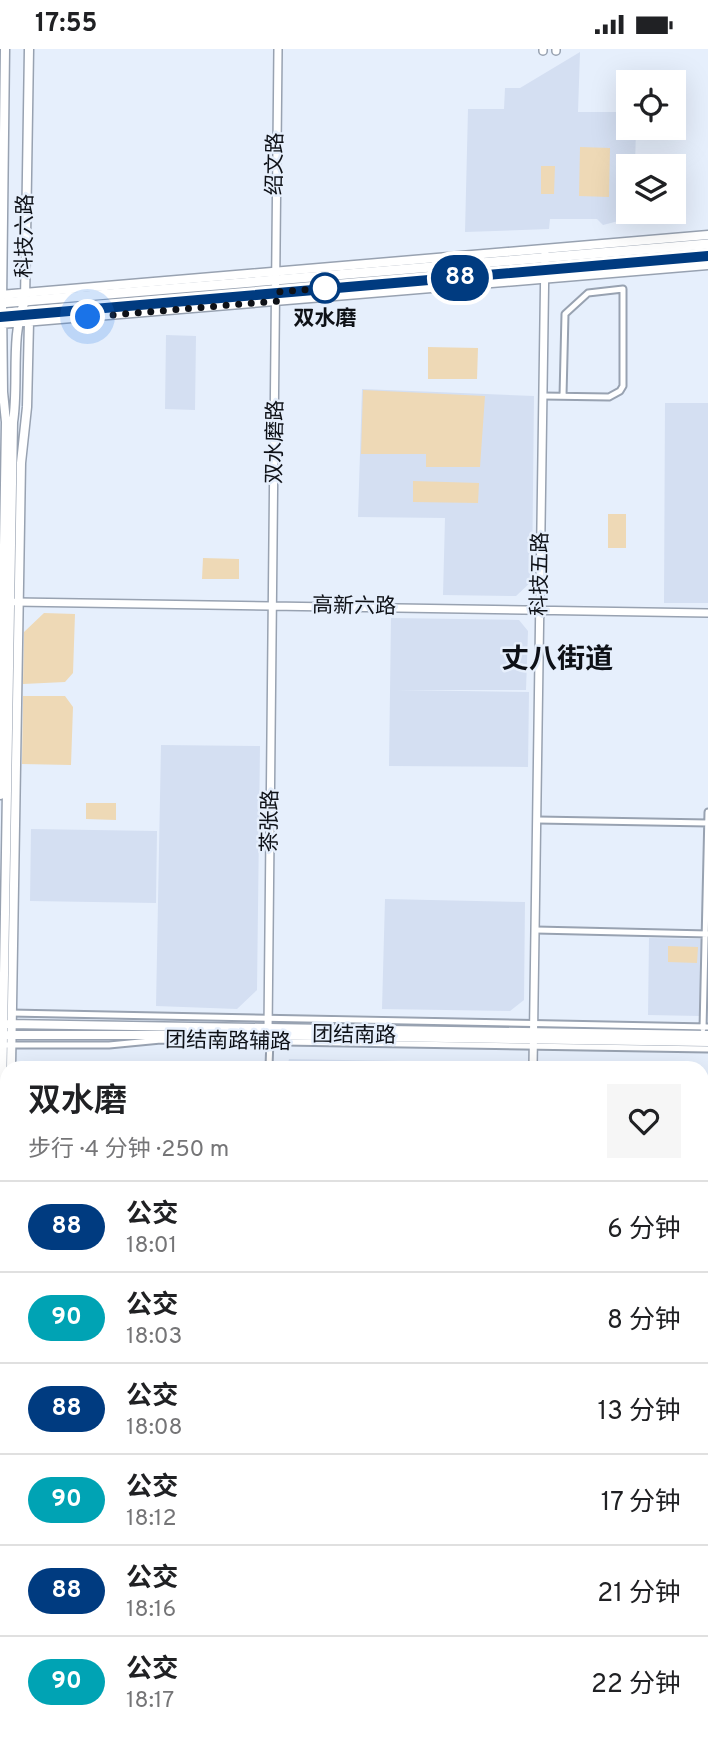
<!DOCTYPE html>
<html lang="zh">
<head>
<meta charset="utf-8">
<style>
  body { margin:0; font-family:Overpass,"Noto Sans SC",sans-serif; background:#f6f6f6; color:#202124; height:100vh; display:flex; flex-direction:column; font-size:26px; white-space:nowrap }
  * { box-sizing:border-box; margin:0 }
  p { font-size:23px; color:#757577 }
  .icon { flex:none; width:38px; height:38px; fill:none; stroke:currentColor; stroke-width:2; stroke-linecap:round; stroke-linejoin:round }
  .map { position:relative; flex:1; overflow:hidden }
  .panel { position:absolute; left:0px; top:1012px; width:709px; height:681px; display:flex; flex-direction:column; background:#fff; border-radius:21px 21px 0 0; box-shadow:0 7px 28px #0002 }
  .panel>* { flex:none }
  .badge { padding:0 14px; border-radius:23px; font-size:24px; line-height:46px }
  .controls { position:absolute; left:616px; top:21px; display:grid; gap:14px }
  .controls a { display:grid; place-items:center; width:70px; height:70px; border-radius:0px; background:#fff; box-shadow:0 7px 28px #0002; font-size:35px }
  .you { position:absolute; width:35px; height:35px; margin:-18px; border:5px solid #fff; border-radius:50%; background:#1a73e8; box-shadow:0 0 0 10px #1a73e833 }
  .map>.badge { position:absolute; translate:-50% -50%; box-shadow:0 0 0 4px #fff }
  .round { display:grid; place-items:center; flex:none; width:74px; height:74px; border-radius:0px; background:#f6f6f6 }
  .summary { display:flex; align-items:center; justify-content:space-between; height:119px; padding:0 28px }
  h1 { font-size:33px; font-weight:600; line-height:52px }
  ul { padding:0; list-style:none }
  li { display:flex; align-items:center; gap:21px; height:91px; padding:0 28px; border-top:2px solid #e0e0e0 }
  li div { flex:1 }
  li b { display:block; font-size:26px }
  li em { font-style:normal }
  li .badge { min-width:77px; font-weight:700; text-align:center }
  .status { display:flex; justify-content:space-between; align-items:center; height:49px; padding:0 35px; background:#fff; direction:ltr }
  .status svg { height:19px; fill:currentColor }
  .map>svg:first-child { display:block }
  .built { fill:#d4dff2 }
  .green { fill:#eed9b6 }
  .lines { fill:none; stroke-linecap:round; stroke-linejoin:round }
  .minor-casing { stroke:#98a2b1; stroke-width:9 }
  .tertiary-casing { stroke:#98a2b1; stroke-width:10 }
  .secondary-casing { stroke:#98a2b1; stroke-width:11 }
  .primary-casing { stroke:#98a2b1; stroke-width:12 }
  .minor { stroke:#fff; stroke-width:5 }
  .tertiary { stroke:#fff; stroke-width:7 }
  .secondary { stroke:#fff; stroke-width:8 }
  .primary { stroke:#fff; stroke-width:9 }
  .line-casing { stroke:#fff; stroke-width:16 }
  .line { stroke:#003b80; stroke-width:10 }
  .walk { stroke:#0e1117; stroke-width:7; stroke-dasharray:0 12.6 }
  .stop-dot { fill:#fff; stroke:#003b80; stroke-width:3.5 }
  .labels { text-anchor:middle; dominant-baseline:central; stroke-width:5; stroke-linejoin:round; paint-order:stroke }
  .street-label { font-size:21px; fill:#0e1117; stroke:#e6effc }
  .stop-label { font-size:21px; font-weight:bold; fill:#0e1117; stroke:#e6effc }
  .district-label { font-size:28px; font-weight:bold; fill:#0e1117; stroke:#e6effc }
</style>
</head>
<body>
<div class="status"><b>17:55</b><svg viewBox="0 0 49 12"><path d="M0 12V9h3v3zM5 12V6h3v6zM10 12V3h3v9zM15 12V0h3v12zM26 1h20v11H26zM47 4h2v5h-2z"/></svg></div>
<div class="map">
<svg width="708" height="1691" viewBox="0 0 708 1691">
  <rect width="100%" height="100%" fill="#e6effc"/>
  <path class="built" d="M580 3 578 63H628V79H636L635 117H628V163H635L634 168 603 176 597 170H550L549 180 465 183 468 60H504L505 39H520Z
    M166 286 196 287 195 361 165 360Z
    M362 340 534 347 532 532 516 547 443 546 445 469 358 468Z
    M665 354H708V554H664Z
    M391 569 519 571 528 582 526 641H396L529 643 528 718 389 717Z
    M161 696 260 697 257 941 237 960 156 957Z
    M31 780 157 782 156 854 30 852Z
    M385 850 525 853 524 951 510 962 382 960Z
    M649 889 701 890 700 967 648 966Z
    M289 1010 508 1014 511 1018H287Z"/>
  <path class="green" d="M580 98 610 99 609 148 579 147Z
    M541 117H555L554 145H541Z
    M428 298 478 299 477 330H428Z
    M363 341 485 347 480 418H426V405H361Z
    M413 432 479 434 478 454 413 453Z
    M608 465H626V499H608Z
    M203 509 239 510V530H202Z
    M44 564 75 565 73 624 65 633 23 635 24 583Z
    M23 647H65L73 658 71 716 22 715Z
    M86 754H116V771L86 770Z
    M668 897 698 898 697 914 668 913Z
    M0 1573H7V1681H0Z
    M702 1576H708V1691H208L189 1686 153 1685H702Z"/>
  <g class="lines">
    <g class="minor-casing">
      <path id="minor" d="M543 347 609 348 620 342 623 337V240L588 244 565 265 563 347
        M538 771 708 774
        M536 881 708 885
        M11 964 708 978
        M703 980 708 763
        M0 996H109L161 991 708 1000
        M269 1018 270 990
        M702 1111H708
        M0 1205H7
        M702 1244H708"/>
    </g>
    <g class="tertiary-casing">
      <path id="tertiary" d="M543 2V0
        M556 2V0
        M16 553 708 564
        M268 982 278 0
        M533 1018 545 204"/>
    </g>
    <g class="secondary-casing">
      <path id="secondary" d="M0 246 708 186
        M0 275 708 216
        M0 746 6 373 3 343 2 254 5 0
        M8 975 708 986
        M8 986H250L708 993
        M11 1018 21 414 27 358 29 273 18 266
        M0 1171 13 373C19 336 10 285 25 252L29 0
        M0 1665 7 1249"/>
    </g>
    <g class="primary-casing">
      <path id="primary" d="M0 254 708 195
        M0 268 708 207
        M0 1544H7
        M0 1556H7
        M702 1566H708
        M0 1568H7"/>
    </g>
    <use href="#minor" class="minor"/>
    <use href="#tertiary" class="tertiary"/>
    <use href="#secondary" class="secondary"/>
    <use href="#primary" class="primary"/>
  </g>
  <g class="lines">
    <g class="line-casing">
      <path id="line" d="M0 268 708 207"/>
    </g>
    <use href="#line" class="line"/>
    <path class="walk" d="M88 268 278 252V243L325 239"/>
  </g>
  <circle class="stop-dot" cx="325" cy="239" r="14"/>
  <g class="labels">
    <g class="street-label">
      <text transform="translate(276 115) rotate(-89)">绍文路</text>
      <text transform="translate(26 187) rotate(-89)">科技六路</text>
      <text transform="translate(276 393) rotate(-89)">双水磨路</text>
      <text transform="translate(541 525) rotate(-89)">科技五路</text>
      <text transform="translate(354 558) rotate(1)">高新六路</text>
      <text transform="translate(271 772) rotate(-89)">茶张路</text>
      <text transform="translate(354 987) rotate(1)">团结南路</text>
      <text transform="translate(228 993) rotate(1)">团结南路辅路</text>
    </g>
    <g class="stop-label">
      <text x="325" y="270">双水磨</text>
    </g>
    <g class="district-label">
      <text x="557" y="612">丈八街道</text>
    </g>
  </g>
</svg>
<div class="controls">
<a><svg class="icon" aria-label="locate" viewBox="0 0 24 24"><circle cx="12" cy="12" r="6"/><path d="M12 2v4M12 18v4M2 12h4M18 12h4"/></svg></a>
<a><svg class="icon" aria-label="layers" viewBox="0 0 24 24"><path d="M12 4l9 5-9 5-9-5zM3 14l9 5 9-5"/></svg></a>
</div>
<div class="you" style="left:88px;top:268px"></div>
<b class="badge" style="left:460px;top:229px;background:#003b80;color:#fff">88</b>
<section class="panel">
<div class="summary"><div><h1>双水磨</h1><p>步行 · 4 分钟 · 250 m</p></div><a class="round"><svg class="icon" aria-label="heart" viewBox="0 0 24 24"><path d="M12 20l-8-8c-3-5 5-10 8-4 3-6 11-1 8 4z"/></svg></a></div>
<ul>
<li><span class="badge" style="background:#003b80;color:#fff">88</span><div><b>公交</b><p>18:01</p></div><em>6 分钟</em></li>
<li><span class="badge" style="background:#00a3b4;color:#fff">90</span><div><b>公交</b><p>18:03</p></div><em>8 分钟</em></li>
<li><span class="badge" style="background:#003b80;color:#fff">88</span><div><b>公交</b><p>18:08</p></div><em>13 分钟</em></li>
<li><span class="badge" style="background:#00a3b4;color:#fff">90</span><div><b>公交</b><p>18:12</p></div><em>17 分钟</em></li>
<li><span class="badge" style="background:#003b80;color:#fff">88</span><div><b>公交</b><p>18:16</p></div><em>21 分钟</em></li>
<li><span class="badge" style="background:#00a3b4;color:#fff">90</span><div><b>公交</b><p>18:17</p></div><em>22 分钟</em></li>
</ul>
</section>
</div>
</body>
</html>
